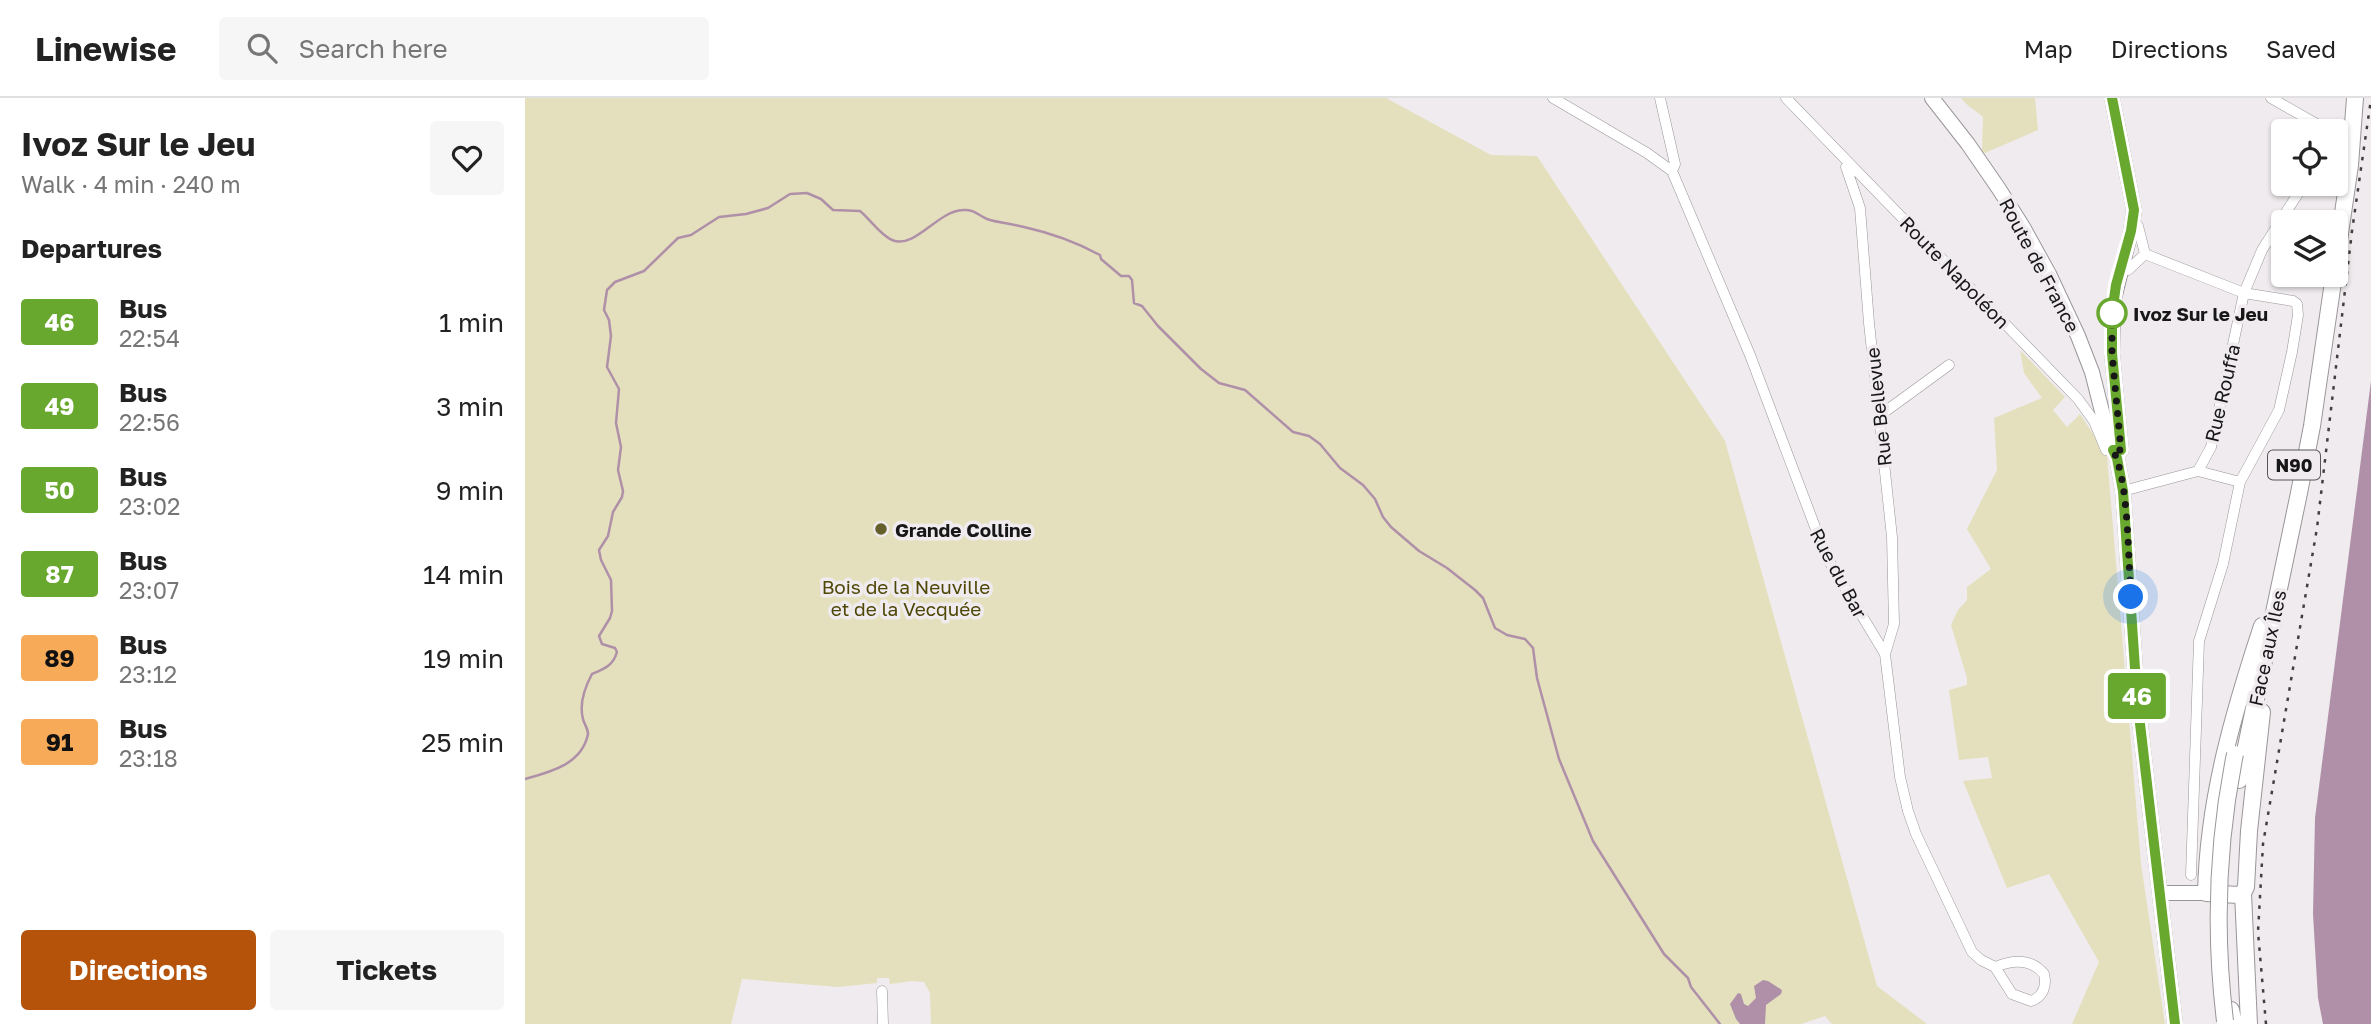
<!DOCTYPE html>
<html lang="en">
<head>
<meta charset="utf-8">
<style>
  body { margin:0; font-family:"Golos Text",sans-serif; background:#f6f6f6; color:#222; height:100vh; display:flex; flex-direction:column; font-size:26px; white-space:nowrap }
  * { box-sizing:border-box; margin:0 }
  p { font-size:23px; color:#767676 }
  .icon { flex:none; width:38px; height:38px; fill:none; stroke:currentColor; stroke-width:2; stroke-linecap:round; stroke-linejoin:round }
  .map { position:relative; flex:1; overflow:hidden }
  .side { display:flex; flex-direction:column; background:#fff; width:525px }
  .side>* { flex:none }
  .badge { padding:0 14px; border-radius:5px; font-size:24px; line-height:46px }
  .tools { position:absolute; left:1746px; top:21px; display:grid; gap:14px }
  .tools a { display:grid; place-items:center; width:77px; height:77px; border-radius:7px; background:#fff; box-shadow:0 2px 5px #0004; font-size:35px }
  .you { position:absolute; width:35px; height:35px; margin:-18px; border:5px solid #fff; border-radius:50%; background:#1a73e8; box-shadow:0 0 0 10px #1a73e833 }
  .map>.badge { position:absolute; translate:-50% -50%; box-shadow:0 0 0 4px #fff }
  h2 { padding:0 21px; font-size:26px; line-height:63px }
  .round { display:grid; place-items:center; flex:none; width:74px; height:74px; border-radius:7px; background:#f6f6f6 }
  .summary { display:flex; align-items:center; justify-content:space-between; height:119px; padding:0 21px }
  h1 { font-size:33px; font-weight:700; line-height:52px }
  .button { display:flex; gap:14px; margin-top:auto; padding:14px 21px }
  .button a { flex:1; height:80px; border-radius:7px; background:#b45309; color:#fff; font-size:28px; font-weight:700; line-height:80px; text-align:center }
  .button a+a { background:#f6f6f6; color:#222 }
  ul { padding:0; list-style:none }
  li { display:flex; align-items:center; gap:21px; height:84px; padding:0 21px }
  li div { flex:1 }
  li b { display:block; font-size:26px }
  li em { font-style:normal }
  li .badge { min-width:77px; font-weight:700; text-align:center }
  header { display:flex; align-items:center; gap:42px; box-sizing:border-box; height:98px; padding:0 35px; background:#fff; border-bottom:2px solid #e0e0e0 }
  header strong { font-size:33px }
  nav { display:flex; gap:38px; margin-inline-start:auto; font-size:24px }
  .search { width:490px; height:63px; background:#f6f6f6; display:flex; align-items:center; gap:18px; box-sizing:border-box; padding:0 24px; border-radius:7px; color:#767676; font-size:26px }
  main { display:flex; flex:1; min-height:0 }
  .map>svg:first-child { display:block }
  .green { fill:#e4e0bd }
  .water { fill:#af90a8 }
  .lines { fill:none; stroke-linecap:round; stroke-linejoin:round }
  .stream { stroke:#af90a8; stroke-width:2.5 }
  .minor-casing { stroke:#999598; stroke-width:11 }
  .secondary-casing { stroke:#999598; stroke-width:16 }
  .trunk-casing { stroke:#999598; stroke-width:18 }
  .minor { stroke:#fff; stroke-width:10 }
  .secondary { stroke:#fff; stroke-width:14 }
  .trunk { stroke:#fff; stroke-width:16 }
  .rail { stroke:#414041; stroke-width:2.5; stroke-dasharray:3.5 7; stroke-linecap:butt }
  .trunk-bridge-casing { stroke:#999598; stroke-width:18; stroke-linecap:butt }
  .trunk-bridge { stroke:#fff; stroke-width:16 }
  .line-casing { stroke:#fff; stroke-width:16 }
  .line { stroke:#69a82f; stroke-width:10 }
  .walk { stroke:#181718; stroke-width:7; stroke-dasharray:0 12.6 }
  .stop-dot { fill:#fff; stroke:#69a82f; stroke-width:3.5 }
  .poi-dot { fill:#655f2b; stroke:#efebee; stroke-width:2.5 }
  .labels { text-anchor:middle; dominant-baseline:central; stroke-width:7; stroke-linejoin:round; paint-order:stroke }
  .shield { fill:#efebee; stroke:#585758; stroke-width:2 }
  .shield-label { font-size:18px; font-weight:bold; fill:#181718 }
  .street-label { font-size:19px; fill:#181718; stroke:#efebee }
  .stop-label { font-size:19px; font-weight:bold; fill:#181718; stroke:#efebee; text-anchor:start }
  .poi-label { font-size:19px; font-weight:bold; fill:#181718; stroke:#efebee; text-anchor:start }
  .park-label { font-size:19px; fill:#4e4605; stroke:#efebee }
</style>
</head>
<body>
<header>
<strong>Linewise</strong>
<div class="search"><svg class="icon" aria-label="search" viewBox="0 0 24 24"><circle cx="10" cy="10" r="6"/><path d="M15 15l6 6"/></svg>Search here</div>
<nav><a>Map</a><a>Directions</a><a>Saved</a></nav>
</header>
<main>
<section class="side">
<div class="summary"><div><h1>Ivoz Sur le Jeu</h1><p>Walk · 4 min · 240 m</p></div><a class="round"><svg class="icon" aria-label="heart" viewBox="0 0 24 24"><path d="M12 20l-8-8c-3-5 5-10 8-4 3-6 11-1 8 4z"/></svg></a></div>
<h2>Departures</h2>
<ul>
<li><span class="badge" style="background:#69a82f;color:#fff">46</span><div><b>Bus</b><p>22:54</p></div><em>1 min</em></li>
<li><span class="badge" style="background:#69a82f;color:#fff">49</span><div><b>Bus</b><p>22:56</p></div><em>3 min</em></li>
<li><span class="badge" style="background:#69a82f;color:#fff">50</span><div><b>Bus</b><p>23:02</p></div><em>9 min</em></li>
<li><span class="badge" style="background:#69a82f;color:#fff">87</span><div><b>Bus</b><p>23:07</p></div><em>14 min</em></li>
<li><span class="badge" style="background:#f7ab59;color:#111">89</span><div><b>Bus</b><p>23:12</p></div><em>19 min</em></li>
<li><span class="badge" style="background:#f7ab59;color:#111">91</span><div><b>Bus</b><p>23:18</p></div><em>25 min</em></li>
</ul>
<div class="button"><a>Directions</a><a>Tickets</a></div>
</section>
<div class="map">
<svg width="1846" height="926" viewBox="0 0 1846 926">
  <rect width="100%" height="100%" fill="#efebee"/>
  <path class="green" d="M0 0H861L966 57 1012 58 1200 343 1352 888 1402 926H1307L1300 918 1276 926H406L405 895 399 884 388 883 365 886 364 880H352V885L313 889 217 881 206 926H0Z
    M1436 0H1510L1513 32 1460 55 1457 53 1458 19C1451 12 1441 8 1436 0Z
    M1495 252 1540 299 1528 312 1542 329 1555 316 1582 357 1616 766 1640 926H1547L1574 864 1524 776 1482 790 1438 683 1467 680 1463 659 1434 662 1424 592 1442 587V580L1426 527 1433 512 1442 502V489L1466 471 1442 431 1472 372 1469 320 1517 300 1499 275Z"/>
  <path class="water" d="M1846 283V926H1798L1793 900 1788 816 1790 720Z
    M1238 882 1243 883 1257 892 1256 896 1241 907 1240 926H1215L1211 921 1205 906 1213 895 1216 896 1219 906 1223 908 1231 900 1229 888Z"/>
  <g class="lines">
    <path class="stream" d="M0 681C26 674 57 666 63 636 63 630 59 626 58 621 54 606 60 589 67 576 79 571 88 568 92 554L90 550 77 546 74 538 85 520 87 513 86 482 76 462 74 452 83 438 88 414 97 399 98 393 93 372 96 349 91 325 94 291 82 269 86 238 84 222 79 212 82 192 90 184 119 173 153 140 166 137 194 119 221 116 243 110 265 96 282 95 296 101 308 112 335 113C345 121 355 137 367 142 390 152 412 113 438 112 449 111 453 117 462 121 474 125 488 126 499 129 526 135 551 144 575 157L576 161 596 178H604L607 182 609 205 617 208 633 228 676 271 694 285 720 292 768 334 784 338 795 346 815 370 838 387 850 401 858 419 866 429 894 453 922 470 950 492 958 500 970 530 982 537 1000 541 1008 550 1012 580 1034 661 1068 743 1139 856 1163 880 1166 889 1195 926"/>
    <g class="minor-casing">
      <path id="minor" d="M1028 0 1122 55 1147 73 1150 66 1135 0
        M1261 0 1553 301 1569 323 1581 352H1588
        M1746 0 1804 33
        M1324 65 1321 69 1335 110 1344 225 1367 439 1369 526 1360 556
        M1147 73 1225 257 1301 458 1360 556 1375 679 1383 713 1391 736 1447 854 1456 862 1470 869 1487 896 1506 903C1518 899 1522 888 1519 876 1506 860 1487 862 1470 869
        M1595 173 1603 172 1620 156 1613 128 1608 124
        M1354 318 1424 267
        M1673 373 1715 384
        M1598 393 1673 373 1686 349 1719 195 1620 156
        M1666 777 1674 543 1698 466 1715 384 1754 312 1767 254 1773 217 1772 206 1768 203 1719 195 1737 152 1779 86
        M357 893 358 926"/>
    </g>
    <g class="secondary-casing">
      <path id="secondary" d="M1407 0 1443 46 1474 91 1498 129 1524 176 1553 238 1567 274 1585 345 1592 360 1598 393 1612 600 1650 926
        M1587 0 1609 112 1606 133 1588 205 1587 255 1596 352H1588
        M1635 795H1681"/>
    </g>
    <g class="trunk-casing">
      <path id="trunk" d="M1811 163 1825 67 1830 0
        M1714 682 1774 395 1787 328 1809 177
        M1718 795 1713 797 1681 795C1683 702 1708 616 1737 528
        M1706 912 1709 926
        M1724 926 1718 795 1721 789 1724 733 1737 614"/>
    </g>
    <use href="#minor" class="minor"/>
    <use href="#secondary" class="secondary"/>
    <use href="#trunk" class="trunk"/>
    <path class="rail" d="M1741 926 1733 834 1738 746 1792 430 1827 133 1846 1"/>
    <g class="trunk-bridge-casing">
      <path id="trunk-bridge" d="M1700 923C1689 833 1692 745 1710 656"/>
    </g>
    <use href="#trunk-bridge" class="trunk-bridge"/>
  </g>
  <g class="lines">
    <g class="line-casing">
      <path id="line" d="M1587 0 1609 112 1606 133 1591 187 1587 215V255L1596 352H1588L1592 360 1598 393 1612 600 1650 926"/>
    </g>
    <use href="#line" class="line"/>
    <path class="walk" d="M1587 215V255L1596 352H1588C1604 383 1603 462 1606 499"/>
  </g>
  <circle class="stop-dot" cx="1587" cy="215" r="14"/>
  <circle class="poi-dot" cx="356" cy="431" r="7"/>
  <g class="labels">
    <rect class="shield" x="1743" y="352.5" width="52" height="29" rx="5"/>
    <g class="shield-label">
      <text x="1769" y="367">N90</text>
    </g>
    <g class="street-label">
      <text transform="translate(1515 167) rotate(62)">Route de France</text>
      <text transform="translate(1430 174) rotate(46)">Route Napoléon</text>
      <text transform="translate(1697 295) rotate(-77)">Rue Rouffa</text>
      <text transform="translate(1353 309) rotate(-96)">Rue Bellevue</text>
      <text transform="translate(1314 475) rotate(62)">Rue du Bar</text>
      <text transform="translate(1742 550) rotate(-78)">Face aux Îles</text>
    </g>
    <g class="stop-label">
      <text x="1608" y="215">Ivoz Sur le Jeu</text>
    </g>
    <g class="poi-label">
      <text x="370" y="431">Grande Colline</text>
    </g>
    <g class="park-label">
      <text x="381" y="488">Bois de la Neuville<tspan x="381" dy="22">et de la Vecquée</tspan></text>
    </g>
  </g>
</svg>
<div class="tools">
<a><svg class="icon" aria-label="locate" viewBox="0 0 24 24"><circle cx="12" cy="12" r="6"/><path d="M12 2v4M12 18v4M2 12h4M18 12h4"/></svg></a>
<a><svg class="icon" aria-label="layers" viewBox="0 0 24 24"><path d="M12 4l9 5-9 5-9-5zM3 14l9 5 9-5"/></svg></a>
</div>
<div class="you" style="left:1606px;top:499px"></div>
<b class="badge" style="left:1612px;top:598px;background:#69a82f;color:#fff">46</b>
</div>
</main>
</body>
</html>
